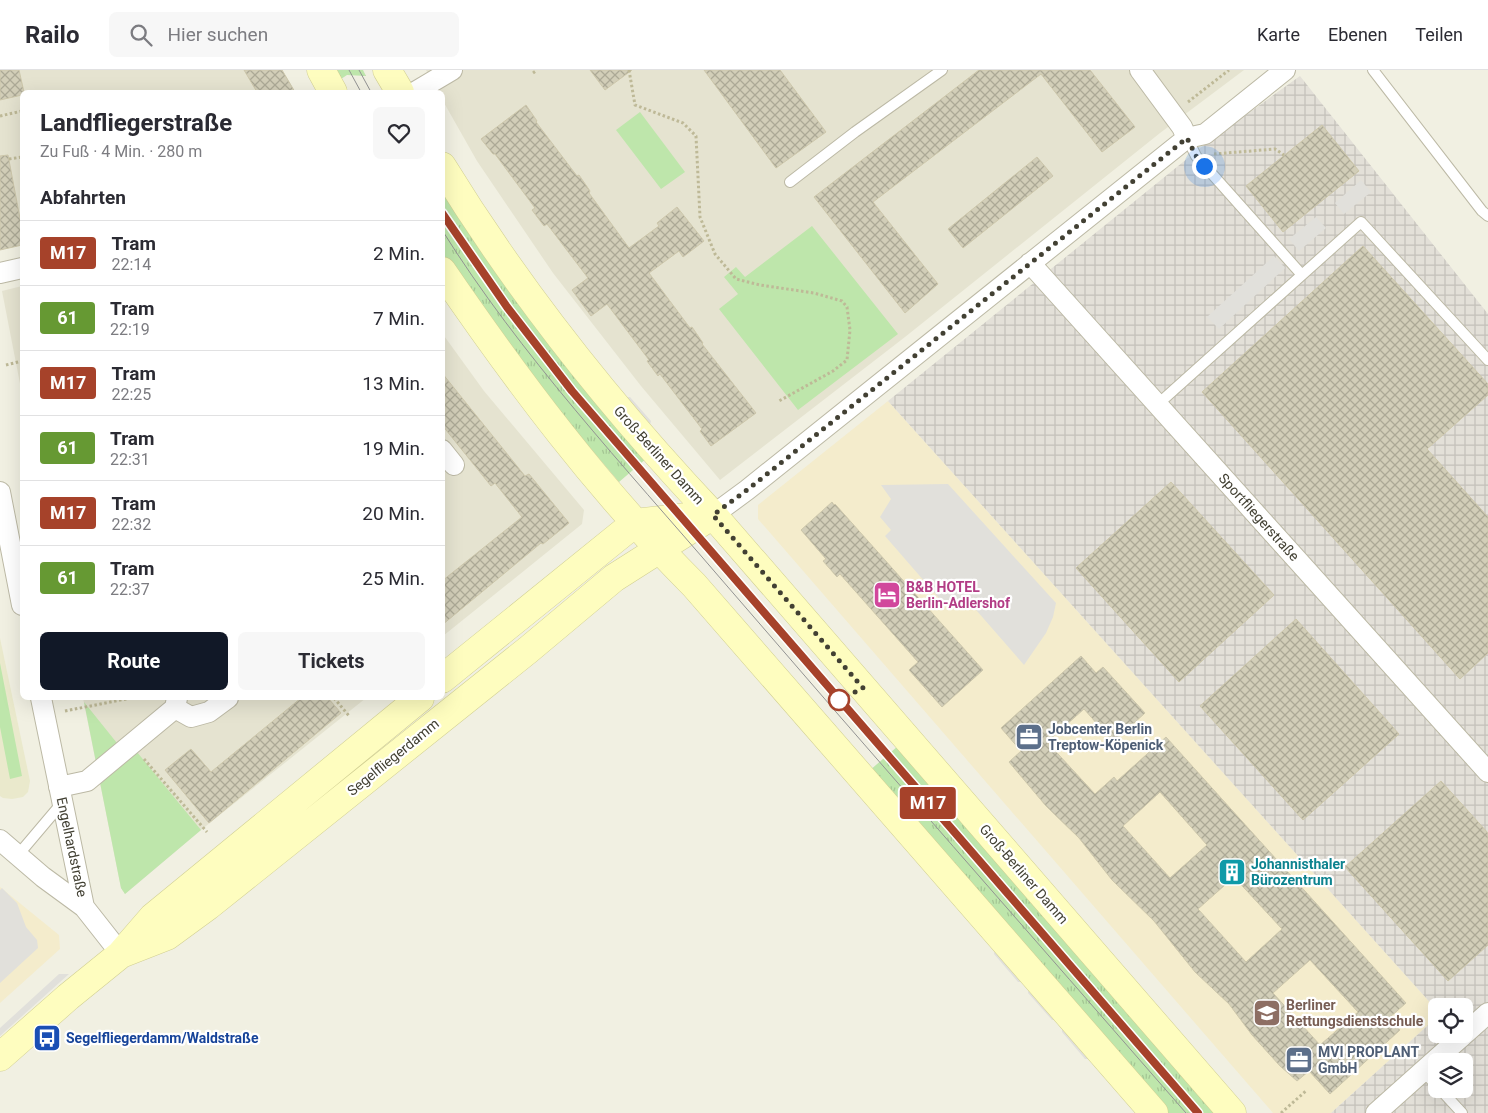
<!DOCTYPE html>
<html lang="de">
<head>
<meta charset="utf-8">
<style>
  body { margin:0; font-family:Roboto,sans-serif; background:#f7f7f7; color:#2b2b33; height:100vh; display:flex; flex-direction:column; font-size:19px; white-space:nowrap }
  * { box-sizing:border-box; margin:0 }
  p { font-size:16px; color:#7c7c81 }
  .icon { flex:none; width:28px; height:28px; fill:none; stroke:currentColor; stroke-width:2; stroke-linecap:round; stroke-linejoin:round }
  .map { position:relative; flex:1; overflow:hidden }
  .sheet { position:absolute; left:20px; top:20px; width:425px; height:610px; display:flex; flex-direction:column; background:#fff; border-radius:8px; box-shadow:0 5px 20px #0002 }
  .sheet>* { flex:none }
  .badge { padding:0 10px; border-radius:4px; font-size:18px; line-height:32px }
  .tools { position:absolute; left:1428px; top:928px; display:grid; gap:10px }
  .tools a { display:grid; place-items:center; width:45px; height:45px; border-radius:8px; background:#fff; box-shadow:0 5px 20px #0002; font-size:25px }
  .you { position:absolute; width:25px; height:25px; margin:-12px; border:4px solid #fff; border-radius:50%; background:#1a73e8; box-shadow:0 0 0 8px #1a73e833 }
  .map>.badge { position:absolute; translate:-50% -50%; box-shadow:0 0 0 2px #fff }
  h2 { padding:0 20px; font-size:19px; line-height:45px }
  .round { display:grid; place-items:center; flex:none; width:52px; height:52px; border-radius:8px; background:#f7f7f7 }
  .summary { display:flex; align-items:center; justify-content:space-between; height:85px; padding:0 20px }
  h1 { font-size:24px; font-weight:700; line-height:38px }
  .button { display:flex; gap:10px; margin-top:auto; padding:10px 20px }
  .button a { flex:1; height:58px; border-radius:8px; background:#111827; color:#fff; font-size:20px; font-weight:700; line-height:58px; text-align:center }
  .button a+a { background:#f7f7f7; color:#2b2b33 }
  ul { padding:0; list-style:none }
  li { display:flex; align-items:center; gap:15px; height:65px; padding:0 20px; border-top:1px solid #e1e1e2 }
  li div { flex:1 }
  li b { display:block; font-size:19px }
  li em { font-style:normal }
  li .badge { min-width:55px; font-weight:700; text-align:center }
  header { display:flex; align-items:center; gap:30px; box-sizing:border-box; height:70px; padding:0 25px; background:#fff; border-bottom:1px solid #e1e1e2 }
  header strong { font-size:24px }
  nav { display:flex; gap:28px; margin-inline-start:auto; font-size:18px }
  .search { width:350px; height:45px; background:#f7f7f7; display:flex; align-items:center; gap:12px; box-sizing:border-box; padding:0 18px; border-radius:8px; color:#7c7c81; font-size:19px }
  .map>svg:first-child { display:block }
  .residential { fill:#e5e3d0 }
  .commercial { fill:#f4eccc }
  .industrial { fill:url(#industrial-grid); fill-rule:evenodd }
  .education { fill:#eae9cc }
  .grass { fill:url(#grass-tufts) }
  .park { fill:#bee6ab }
  .parking { fill:#e1e0db }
  .building { fill:url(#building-cross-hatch); stroke:#cdc7ab; fill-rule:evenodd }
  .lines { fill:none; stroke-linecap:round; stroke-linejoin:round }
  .service-casing { stroke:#bcb9a5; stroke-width:12 }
  .minor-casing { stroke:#bcb9a5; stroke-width:22 }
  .secondary-casing { stroke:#d1cf92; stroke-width:29 }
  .path { stroke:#beb997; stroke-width:3; stroke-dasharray:2.5 2.5; stroke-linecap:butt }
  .service { stroke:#fff; stroke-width:10 }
  .minor { stroke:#fff; stroke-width:20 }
  .secondary { stroke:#fefdbf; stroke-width:28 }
  .tram { stroke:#939393; stroke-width:1 }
  .line-casing { stroke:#fff; stroke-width:11 }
  .line { stroke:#a6422a; stroke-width:8 }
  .walk { stroke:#424033; stroke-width:5; stroke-dasharray:0 9 }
  .stop-dot { fill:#fff; stroke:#a6422a; stroke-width:2.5 }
  .labels { text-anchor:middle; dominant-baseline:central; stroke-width:4.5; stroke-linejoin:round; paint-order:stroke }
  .street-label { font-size:14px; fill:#424033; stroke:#fff }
  .hotel-label { font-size:14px; font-weight:bold; fill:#b23c85; stroke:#fff; text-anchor:start }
  .service-label { font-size:14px; font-weight:bold; fill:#4e5e75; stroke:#fff; text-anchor:start }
  .culture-label { font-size:14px; font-weight:bold; fill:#0d838f; stroke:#fff; text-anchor:start }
  .education-label { font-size:14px; font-weight:bold; fill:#785e54; stroke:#fff; text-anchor:start }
  .transit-label { font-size:14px; font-weight:bold; fill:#164399; stroke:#fff; text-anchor:start }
</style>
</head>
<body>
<header>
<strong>Railo</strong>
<div class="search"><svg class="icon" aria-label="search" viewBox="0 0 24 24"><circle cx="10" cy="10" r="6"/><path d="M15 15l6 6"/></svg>Hier suchen</div>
<nav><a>Karte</a><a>Ebenen</a><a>Teilen</a></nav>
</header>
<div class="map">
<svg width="1488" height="1043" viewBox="0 0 1488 1043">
  <defs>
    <pattern id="industrial-grid" width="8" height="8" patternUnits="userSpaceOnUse" patternTransform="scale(1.25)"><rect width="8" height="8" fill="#e3e0d8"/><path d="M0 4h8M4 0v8" fill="none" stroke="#c4c1ba"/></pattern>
    <pattern id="grass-tufts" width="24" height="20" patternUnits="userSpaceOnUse" patternTransform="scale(1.25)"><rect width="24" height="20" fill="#bee6ab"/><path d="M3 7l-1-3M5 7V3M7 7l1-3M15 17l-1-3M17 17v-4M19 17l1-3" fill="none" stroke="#a4c694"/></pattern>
    <pattern id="building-cross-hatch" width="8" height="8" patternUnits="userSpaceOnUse" patternTransform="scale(1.25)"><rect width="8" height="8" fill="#d2ceb8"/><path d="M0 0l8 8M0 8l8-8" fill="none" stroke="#aca996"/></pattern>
  </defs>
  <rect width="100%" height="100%" fill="#f1f0e2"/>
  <path class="residential" d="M0 0H282L295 22H22V175L0 180Z
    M426 0H1244L1160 63 905 267 720 410 641 316 553 203 477 91 443 31 442 22H438Z
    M22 216V324L2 221Z
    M442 263 484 321 584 440 582 454 443 566Z
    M83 628H366L201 760 125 824 121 818Z"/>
  <path class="commercial" d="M888 331 1436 939V948L1331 1043H1273L758 449V435Z
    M0 817 59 865 60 879 0 933Z"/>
  <path class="industrial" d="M1300 6 1488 244V1043H1331L1436 948V964H1464V936H1436V939L888 331 1204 75ZM1436 991H1464V1019H1436Z"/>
  <path class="education" d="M0 568 30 711 28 722 23 727 12 729 3 728 0 726Z"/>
  <path class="grass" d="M332 0H363L366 6 347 5 338 11Z
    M442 115 647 388 619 412 557 339 495 259 443 184Z
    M898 676 1217 1043H1167L869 701Z"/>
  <path class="park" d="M640 42 685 102 661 119 616 60Z
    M812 156 898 264 798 340 719 239 738 224 724 207 736 197 745 207Z
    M0 593 22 706 10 709 0 657Z
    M84 632 129 688 137 682 201 760 125 824 121 818Z"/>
  <path class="parking" d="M1361 110 1371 122 1344 144 1335 133Z
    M1316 147 1326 158 1299 181 1289 169Z
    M1274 186 1285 198 1219 259 1207 247Z
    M630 327 651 351 649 359 621 328Z
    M948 414 1056 533 1053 547 1046 563 1024 595 970 533 945 535 885 466 891 460 880 447 891 429 881 415Z
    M2 818 17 833 26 857 37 870 38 878 0 913V820Z
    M995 875 1027 912H1018L994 884Z
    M59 904H69L0 966V958Z
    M1029 914 1061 950H1052L1028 923Z
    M1062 953 1094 989H1085L1062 962Z"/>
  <path class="building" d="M0 0H19L24 22 22 25 0 30Z
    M244 0H282L295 22H257Z
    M590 0H632L605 20Z
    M704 0H780L826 62 776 98Z
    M979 0H1090L1135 57 1102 82 1041 4 873 132 938 214 905 243 814 127Z
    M526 35 537 51 536 52 577 106 579 105 590 121 589 123 629 178 659 156 657 153 677 137 704 171 683 187 679 181 649 203 690 258 692 257 703 273 702 274 756 343 711 376 700 361 702 359 660 304 658 306 647 291 649 290 607 234 591 246 572 220 588 208 547 154 544 156 532 140 535 138 495 84H493L481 69Z
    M1322 55 1359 101 1283 162 1246 116Z
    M8 85 22 159V175L0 180V86Z
    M1037 87 1053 106 963 178 948 159Z
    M1363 176 1488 314V325L1427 379 1488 447V583L1460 609 1202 322Z
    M442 303 525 406 529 404 569 453 543 474 541 473 442 555V511L522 447 495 413 491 416 442 355Z
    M1171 412 1274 525 1179 612 1076 498Z
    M832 432 834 435 835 434 983 600 942 637 909 600 918 592 840 504 837 507 823 491 826 489 801 460Z
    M1296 549 1399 664 1303 750 1200 636Z
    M1081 586 1096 603 1103 597 1145 643 1113 672 1084 639 1047 672 1095 724 1114 707 1117 711 1166 667 1406 933 1389 948 1400 960 1330 1024 1309 1001 1297 1011 1280 996 1252 965 1229 934 1195 902 1154 851 1112 810 1079 768 1046 736 1009 692 1021 681 1001 658ZM1160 722 1207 775 1170 808 1123 756ZM1234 807 1282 859 1246 892 1198 839ZM1310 890 1358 942 1320 975 1273 923Z
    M301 628H328L341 643 209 753 165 700 191 679 211 702Z
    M1441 711 1488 763V875L1448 911 1345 797Z"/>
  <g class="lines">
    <g class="service-casing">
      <path id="service" d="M1373 0 1482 141 1488 146
        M1187 68 1196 86 1302 205
        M790 112 855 62 942 0
        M1157 335 1361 152 1488 290
        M18 785 62 733
        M1423 1001 1436 1015
        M1440 1019 1462 1043"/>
    </g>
    <g class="minor-casing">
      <path id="minor" d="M1140 0 1182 57 1187 68
        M415 22 452 0
        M1030 193 1488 702
        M0 203 22 198
        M442 380 454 395
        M0 422 22 535
        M713 445 747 420 1187 68 1205 64 1285 0
        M41 628 84 837 121 884
        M175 638 191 647 209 642 228 628
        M59 717 87 711 175 638 177 628
        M0 770 43 807 84 837
        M1376 1043 1488 943"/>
    </g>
    <g class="secondary-casing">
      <path id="secondary" d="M321 0 333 22
        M387 0 400 22
        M442 96C520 223 611 337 713 445L1232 1043
        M442 201C518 312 599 420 694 515L1154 1043
        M635 453 706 445
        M442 609 635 453
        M121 884 167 866 208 836 528 580 614 508 713 445
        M0 987 68 927 121 884 153 847 420 628"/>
    </g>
    <path class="path" d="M629 0 635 35 683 53 696 66 700 147 715 184 736 209 760 215 814 223 842 231 847 237 850 260 847 290 833 301 779 331
      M533 3 537 0
      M1188 32 1229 0
      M0 46 22 41
      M1214 84 1275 79 1284 85
      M9 89 22 87
      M20 146H22
      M6 295 22 291
      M334 628 350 647
      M65 641 131 628
      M144 689 207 762
      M1281 1043 1307 1020"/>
    <use href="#service" class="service"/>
    <use href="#minor" class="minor"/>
    <use href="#secondary" class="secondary"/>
    <path class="tram" d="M349 0 361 22
      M359 0 371 22
      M442 143 507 237 572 321 1198 1043
      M442 160C520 285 625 397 721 509 875 688 1031 865 1186 1043"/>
  </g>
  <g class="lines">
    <g class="line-casing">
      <path id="line" d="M442 143 507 237 572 321 1198 1043"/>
    </g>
    <use href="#line" class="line"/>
    <path class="walk" d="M839 630 863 618 713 445 747 420 1187 68 1196 86 1204 96"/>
  </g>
  <defs>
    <g id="hotel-square" transform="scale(1.4375)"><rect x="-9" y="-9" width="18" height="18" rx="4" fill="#d1479c" stroke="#fff"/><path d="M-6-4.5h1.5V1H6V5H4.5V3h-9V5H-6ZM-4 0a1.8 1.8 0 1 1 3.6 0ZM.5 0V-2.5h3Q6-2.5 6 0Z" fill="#fff"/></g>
    <g id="office-square" transform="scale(1.4375)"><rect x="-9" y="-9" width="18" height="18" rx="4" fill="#5c6f8a" stroke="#fff"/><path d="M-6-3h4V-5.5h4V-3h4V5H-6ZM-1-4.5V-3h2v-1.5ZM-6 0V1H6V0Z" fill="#fff"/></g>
    <g id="building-square" transform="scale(1.4375)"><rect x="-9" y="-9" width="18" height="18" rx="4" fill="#0f9aa8" stroke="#fff"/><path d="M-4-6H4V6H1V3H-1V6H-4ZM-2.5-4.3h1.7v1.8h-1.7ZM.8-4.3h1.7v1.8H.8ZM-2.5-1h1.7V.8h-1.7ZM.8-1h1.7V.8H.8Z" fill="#fff"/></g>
    <g id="school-square" transform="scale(1.4375)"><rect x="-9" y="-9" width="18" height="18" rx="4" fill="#8d6e63" stroke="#fff"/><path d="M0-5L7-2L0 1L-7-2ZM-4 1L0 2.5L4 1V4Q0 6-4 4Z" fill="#fff"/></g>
    <g id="bus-square" transform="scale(1.4375)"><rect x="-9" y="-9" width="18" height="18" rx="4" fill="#1a4fb4" stroke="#fff"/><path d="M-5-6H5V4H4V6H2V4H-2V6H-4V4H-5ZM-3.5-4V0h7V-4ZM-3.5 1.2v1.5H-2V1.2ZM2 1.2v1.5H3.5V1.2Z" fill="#fff"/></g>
  </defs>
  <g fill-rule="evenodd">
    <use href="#hotel-square" x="887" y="525"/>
    <use href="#office-square" x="1029" y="667"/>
    <use href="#building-square" x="1232" y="802"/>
    <use href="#school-square" x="1267" y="943"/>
    <use href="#bus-square" x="47" y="968"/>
    <use href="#office-square" x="1299" y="990"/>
  </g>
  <circle class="stop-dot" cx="839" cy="630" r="10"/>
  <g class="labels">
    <g class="street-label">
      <text transform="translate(659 385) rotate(48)">Groß-Berliner Damm</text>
      <text transform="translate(1259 447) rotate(48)">Sportfliegerstraße</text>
      <text transform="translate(393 687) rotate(-39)">Segelfliegerdamm</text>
      <text transform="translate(72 777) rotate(78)">Engelhardstraße</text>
      <text transform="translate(1024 804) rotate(49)">Groß-Berliner Damm</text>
    </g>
    <g class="hotel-label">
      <text x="906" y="517">B&amp;B HOTEL<tspan x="906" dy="16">Berlin-Adlershof</tspan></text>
    </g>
    <g class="service-label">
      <text x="1048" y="659">Jobcenter Berlin<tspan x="1048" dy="16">Treptow-Köpenick</tspan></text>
      <text x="1318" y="982">MVI PROPLANT<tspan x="1318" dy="16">GmbH</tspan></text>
    </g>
    <g class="culture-label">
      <text x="1251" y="794">Johannisthaler<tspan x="1251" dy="16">Bürozentrum</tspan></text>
    </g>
    <g class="education-label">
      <text x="1286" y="935">Berliner<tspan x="1286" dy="16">Rettungsdienstschule</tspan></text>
    </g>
    <g class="transit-label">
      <text x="66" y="968">Segelfliegerdamm/Waldstraße</text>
    </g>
  </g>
</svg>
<div class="tools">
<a><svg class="icon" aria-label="locate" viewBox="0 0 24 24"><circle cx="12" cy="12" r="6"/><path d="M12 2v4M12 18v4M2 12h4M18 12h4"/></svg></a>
<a><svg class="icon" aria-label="layers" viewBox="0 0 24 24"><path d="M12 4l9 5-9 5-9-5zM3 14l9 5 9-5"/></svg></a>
</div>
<div class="you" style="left:1204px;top:96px"></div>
<b class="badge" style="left:928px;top:733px;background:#a6422a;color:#fff">M17</b>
<section class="sheet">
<div class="summary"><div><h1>Landfliegerstraße</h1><p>Zu Fuß · 4 Min. · 280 m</p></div><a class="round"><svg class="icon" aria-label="heart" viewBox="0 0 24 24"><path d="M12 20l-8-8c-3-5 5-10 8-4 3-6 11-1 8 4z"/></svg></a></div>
<h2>Abfahrten</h2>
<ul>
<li><span class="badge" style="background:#a6422a;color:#fff">M17</span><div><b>Tram</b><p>22:14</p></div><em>2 Min.</em></li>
<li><span class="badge" style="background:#693;color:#fff">61</span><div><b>Tram</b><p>22:19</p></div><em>7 Min.</em></li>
<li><span class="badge" style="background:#a6422a;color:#fff">M17</span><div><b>Tram</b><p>22:25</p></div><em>13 Min.</em></li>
<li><span class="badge" style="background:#693;color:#fff">61</span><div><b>Tram</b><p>22:31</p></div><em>19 Min.</em></li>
<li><span class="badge" style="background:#a6422a;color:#fff">M17</span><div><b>Tram</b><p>22:32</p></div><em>20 Min.</em></li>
<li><span class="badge" style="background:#693;color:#fff">61</span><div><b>Tram</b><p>22:37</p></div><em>25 Min.</em></li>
</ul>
<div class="button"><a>Route</a><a>Tickets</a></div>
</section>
</div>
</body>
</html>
